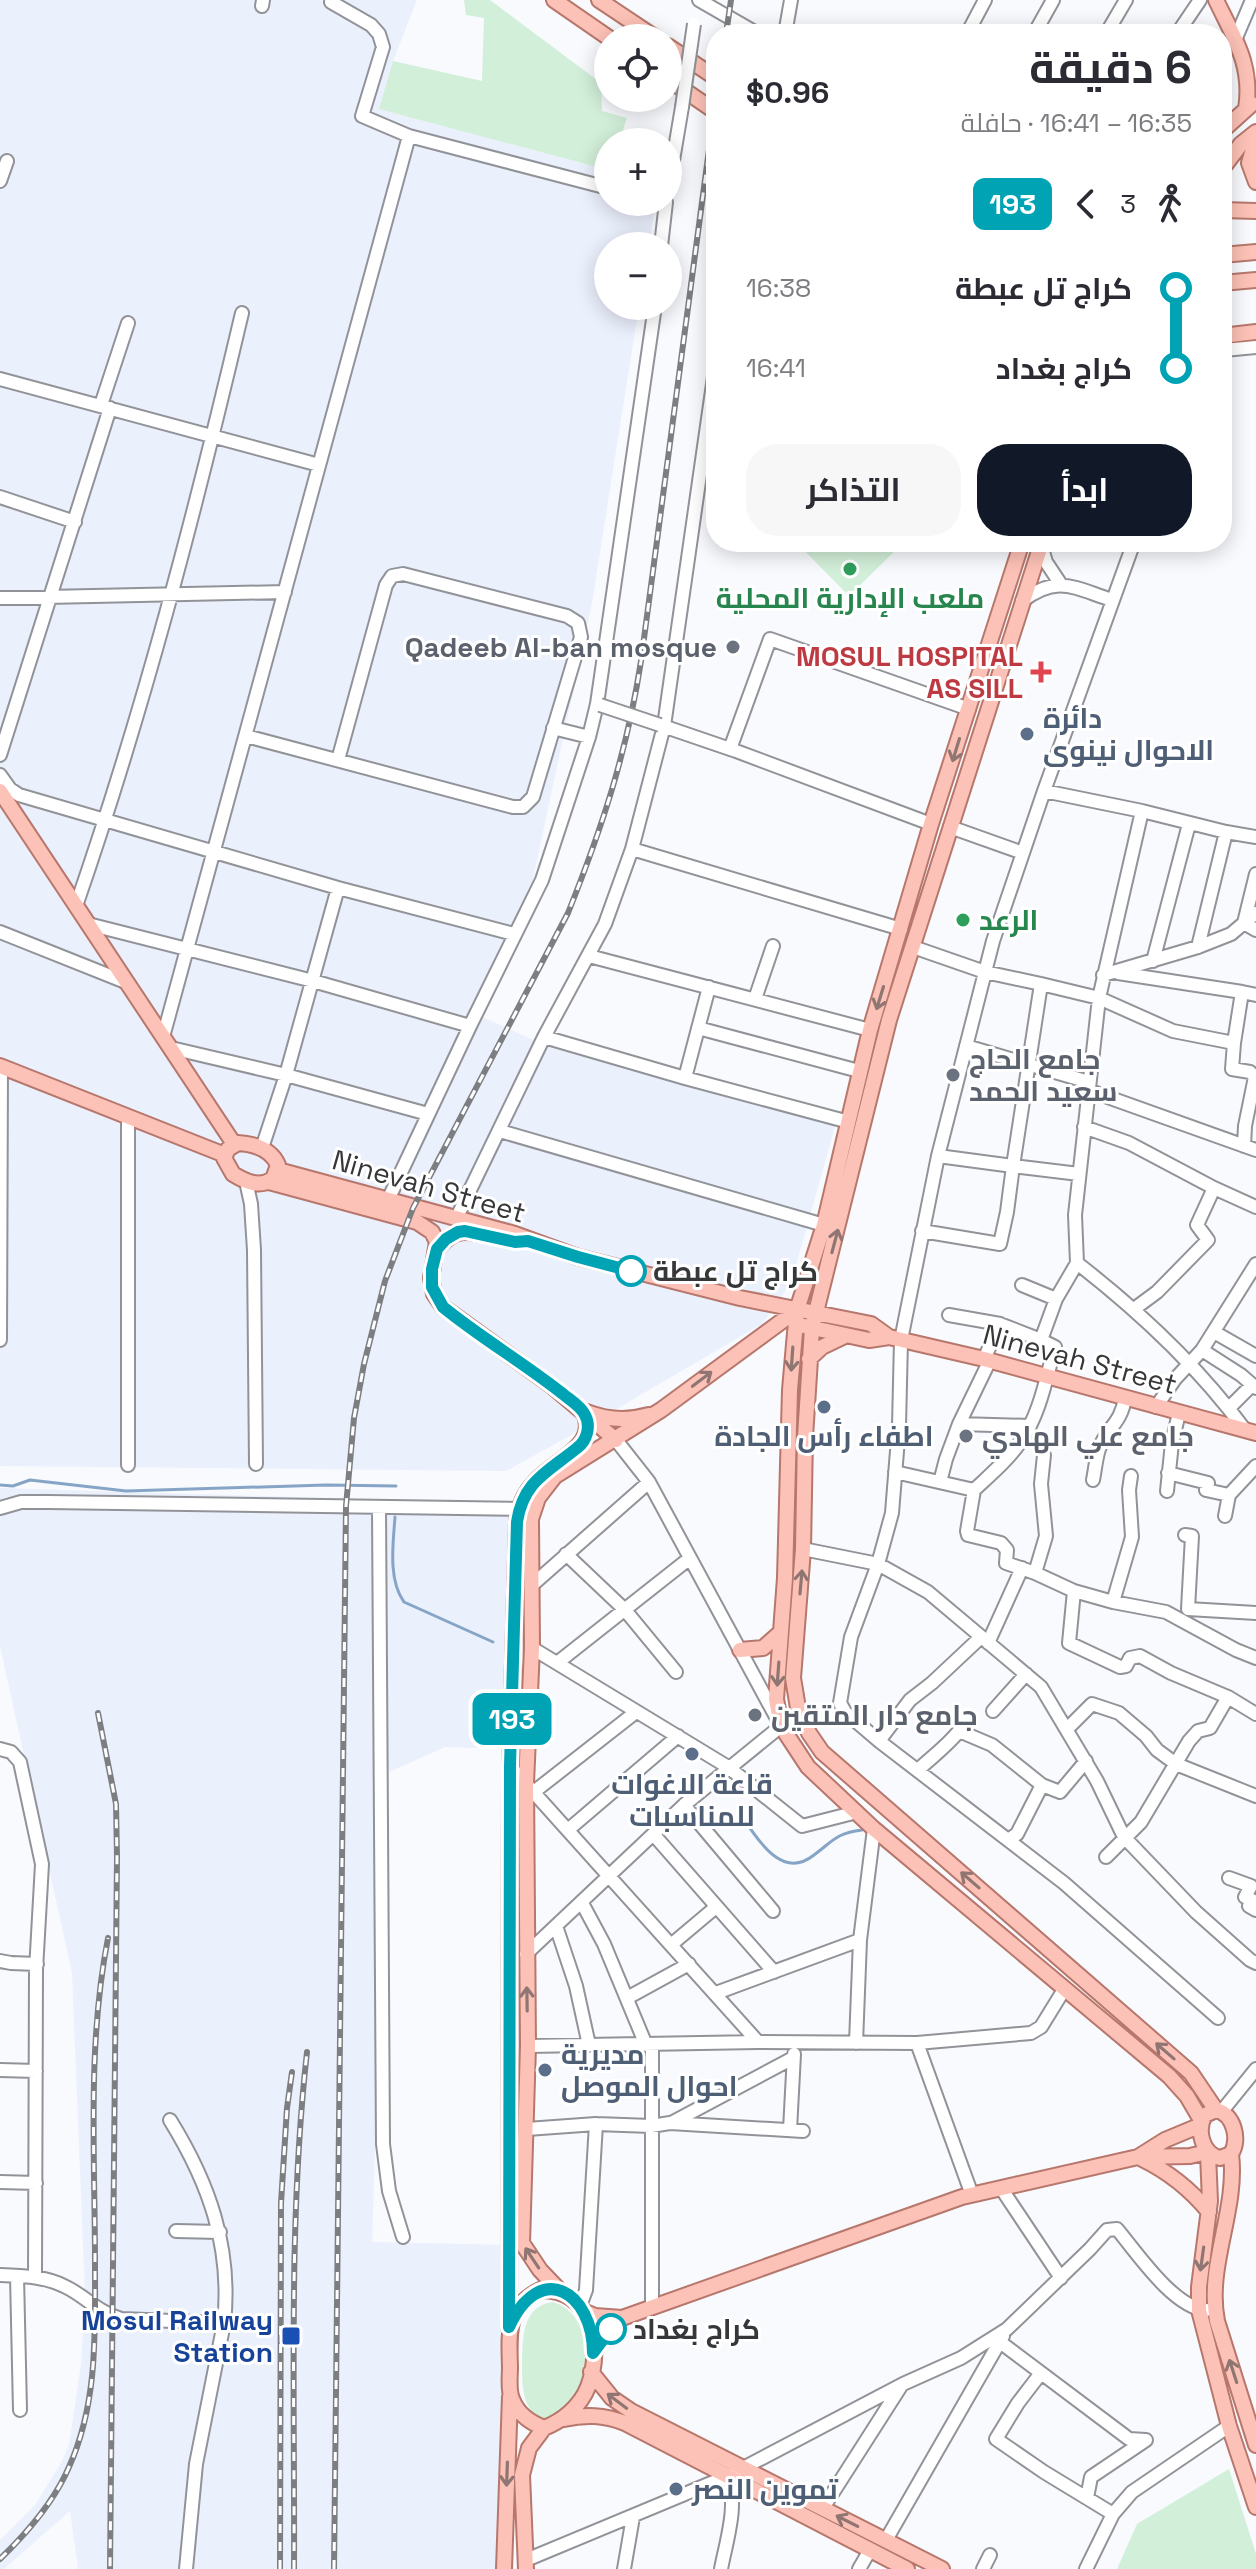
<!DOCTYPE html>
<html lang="ar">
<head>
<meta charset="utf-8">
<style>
  body { margin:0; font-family:"Space Grotesk",Cairo,sans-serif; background:#f7f7f7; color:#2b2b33; direction:rtl; height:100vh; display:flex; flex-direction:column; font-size:30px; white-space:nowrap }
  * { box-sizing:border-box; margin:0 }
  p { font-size:26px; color:#7c7c81 }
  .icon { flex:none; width:44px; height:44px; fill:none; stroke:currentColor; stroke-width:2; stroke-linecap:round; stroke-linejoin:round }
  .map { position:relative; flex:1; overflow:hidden; direction:ltr }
  .sheet { position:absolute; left:706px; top:24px; width:526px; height:528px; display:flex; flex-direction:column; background:#fff; border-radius:32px; box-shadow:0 4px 20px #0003; direction:rtl }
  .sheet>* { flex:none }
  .badge { padding:0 16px; border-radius:12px; font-size:28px; line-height:52px }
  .tools { position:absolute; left:594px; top:24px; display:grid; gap:16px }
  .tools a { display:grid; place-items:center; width:88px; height:88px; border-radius:50%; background:#fff; box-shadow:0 4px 20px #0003; font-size:40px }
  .map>.badge { position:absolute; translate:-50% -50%; box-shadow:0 0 0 4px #fff }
  .legs { display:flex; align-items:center; gap:12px; height:88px; padding:0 40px; font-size:26px }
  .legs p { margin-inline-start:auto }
  .overview { display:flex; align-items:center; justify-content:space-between; height:136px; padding:0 40px }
  h1 { font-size:44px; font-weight:700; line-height:60px }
  .primary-button { display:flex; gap:16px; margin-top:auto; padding:16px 40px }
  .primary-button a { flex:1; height:92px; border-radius:32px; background:#111827; color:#fff; font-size:32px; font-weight:700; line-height:92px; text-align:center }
  .primary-button a+a { background:#f7f7f7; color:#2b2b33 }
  ul { padding:0 40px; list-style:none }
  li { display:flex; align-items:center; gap:28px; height:80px; font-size:30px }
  li i { display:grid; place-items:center; width:12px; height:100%; margin:0 10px; background:currentColor }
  li i::after { content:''; width:20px; height:20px; margin:-10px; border:6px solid; border-radius:50%; background:#fff }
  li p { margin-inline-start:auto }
  li:first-child i { background:linear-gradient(#0000 50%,currentColor 0) }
  li:last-child i { background:linear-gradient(currentColor 50%,#0000 0) }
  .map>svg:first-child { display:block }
  .built { fill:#ebf0fd }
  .green { fill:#d2efd9 }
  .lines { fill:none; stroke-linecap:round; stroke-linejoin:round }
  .stream { stroke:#86a5c6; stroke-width:3 }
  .minor-casing { stroke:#919398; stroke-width:16 }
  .major-casing { stroke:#b7776c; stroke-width:18 }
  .minor { stroke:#fff; stroke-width:12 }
  .major { stroke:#fdc2b7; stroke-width:14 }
  .rail-casing { stroke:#7d7e81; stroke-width:6 }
  .rail { stroke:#fff; stroke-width:3; stroke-dasharray:9; stroke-linecap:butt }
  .minor-bridge-casing { stroke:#919398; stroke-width:16; stroke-linecap:butt }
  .minor-bridge { stroke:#fff; stroke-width:12 }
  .oneway { stroke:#907672 }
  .line-1-casing { stroke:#fff; stroke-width:18 }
  .line-1 { stroke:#00a3b4; stroke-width:12 }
  .leisure-dot { fill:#2e9e5b; stroke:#fff; stroke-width:3 }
  .worship-dot { fill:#6b7280; stroke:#fff; stroke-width:3 }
  .health-dot { fill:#e0444e; stroke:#fff; stroke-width:3 }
  .service-dot { fill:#5c6f8a; stroke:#fff; stroke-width:3 }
  .stop-1-dot { fill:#fff; stroke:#00a3b4; stroke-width:4 }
  .transit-dot { fill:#1a4fb4; stroke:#fff; stroke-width:3 }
  .labels { text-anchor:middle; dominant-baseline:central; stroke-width:6; stroke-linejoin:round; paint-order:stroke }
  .leisure-label { font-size:28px; font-weight:bold; fill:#27864d; stroke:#fff }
  .worship-label { font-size:28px; font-weight:bold; fill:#5b616d; stroke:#fff; text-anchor:start }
  .health-label { font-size:28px; font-weight:bold; fill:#be3a42; stroke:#fff; text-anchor:end }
  .service-label { font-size:28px; font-weight:bold; fill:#4e5e75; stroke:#fff; text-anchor:start }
  .street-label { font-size:28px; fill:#363739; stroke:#fff }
  .stop-label { font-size:28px; font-weight:bold; fill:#363739; stroke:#fff; text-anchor:start }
  .transit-label { font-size:28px; font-weight:bold; fill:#164399; stroke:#fff; text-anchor:end }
</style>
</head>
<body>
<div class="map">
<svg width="1256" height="2569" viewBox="0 0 1256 2569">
  <rect width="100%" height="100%" fill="#f8fafe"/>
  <path class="built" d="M0 0H417L393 61 380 109 608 170V202H656L649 246H608V306H639L592 603 533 879 469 1011 552 1048 836 1123 791 1283 762 1324 584 1428 506 1471 0 1466Z
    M0 1488 517 1504 511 1749 445 1747 387 1773 372 2242 510 2245 504 2569H78L70 2511 4 2569H0V2540L35 2505 61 2463 69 2445 81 2364 85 2295 72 1973 0 1646Z"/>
  <path class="green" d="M464 0H490L601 83 602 111 627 118 619 142H608V170L379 109 393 61 482 81 484 18 466 15Z
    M796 542H904L849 596Z
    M553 2302C587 2312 595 2361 580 2390 572 2405 561 2413 547 2420 521 2414 522 2383 522 2362 523 2337 522 2306 553 2302Z
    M1229 2469 1256 2554V2569H1117L1137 2524Z"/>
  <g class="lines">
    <path class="stream" d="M0 1485 13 1486 30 1480 126 1491 326 1485 396 1486
      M395 1517C393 1544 388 1580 404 1602L493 1642
      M739 1813C757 1836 780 1882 814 1855 833 1841 836 1833 862 1830"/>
    <g class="minor-casing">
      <path id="minor" d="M332 0 331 2 371 25 379 34 383 47 362 116 409 136 608 188
        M699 0 758 34
        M262 6 263 0
        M785 34 791 0
        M967 34 985 0
        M1034 34 1053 0
        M1106 34 1126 0
        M1177 34 1200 0
        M1235 40 1252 0
        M0 181 7 161
        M668 190 682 107
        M661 246 666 202
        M1224 350 1256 347
        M0 379 319 465
        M101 405 128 323
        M0 497 75 522
        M1134 542 1044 791 993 941 938 1156 901 1340 899 1426 892 1513 878 1564 851 1637 840 1703 845 1712 879 1741 1064 1883 1218 2018
        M1041 545 1046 562 1060 583
        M0 598 285 592
        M1022 601C1058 574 1074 588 1112 600
        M660 725 736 751 931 824
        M553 728 589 737
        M246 736 513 807H523L533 797 581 637 578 623 567 616 403 574 392 576 386 585 338 760
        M730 749 770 639 969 709
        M0 755 110 408
        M0 775 10 789 19 795 338 888 514 934
        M1044 791 1142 811 1226 832 1256 837
        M1142 811 1099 998 1075 1215 1077 1263C1140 1312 1198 1366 1245 1430
        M950 827 1023 853
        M632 849 901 929
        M1256 874 1244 923 1256 930
        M76 906C143 712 195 513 242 313
        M88 924 313 981 470 1026
        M0 932 128 983
        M913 947 985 972 1041 984 1013 1166 938 1156
        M1198 947 1226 832
        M589 956 870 1030
        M1153 961 1189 824
        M1118 973 1242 992
        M1103 975 1198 947 1231 934 1256 913
        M1041 984 1099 998 1173 1031 1234 1043 1242 992 1256 995
        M755 999 773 946
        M698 1028 859 1071
        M163 1037 409 136
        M544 1037 685 1078 849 1122
        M1234 1043 1232 1069 1250 1072 1255 1077 1245 1126 1244 1146
        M966 1046 1089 1082
        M171 1048 286 1075 428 1114
        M685 1078 709 987
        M1088 1090 1256 1150
        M1084 1127 1129 1143 1214 1188
        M500 1131 824 1225
        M262 1148 286 1075 338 888
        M246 1181 251 1204 254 1250 256 1464
        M387 1202 470 1026 542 880 589 737 597 704 655 306
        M456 1219 544 1037 605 924 632 849 664 726 716 363
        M922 1231 1000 1244 1007 1212 1013 1166 1079 1174
        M1022 1285 1056 1299
        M1134 1309 1157 1292 1208 1240 1197 1225 1214 1188 1256 1207
        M949 1315 1000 1324
        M1214 1332 1256 1356
        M0 1340 1 1066
        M1202 1350 1241 1375 1256 1388
        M984 1359 1000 1324 1041 1340
        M990 1360 959 1424 1030 1426
        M1156 1407 1175 1379 1202 1350 1256 1264
        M1229 1408 1252 1385
        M128 1465V1117
        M895 1472 974 1490C990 1475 1008 1460 1021 1441 1040 1414 1046 1378 1055 1347L1041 1340 1056 1299 1077 1263
        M1168 1473 1208 1483 1206 1490 1229 1495
        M1093 1480C1095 1470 1096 1458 1099 1449 1107 1427 1121 1424 1125 1398
        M940 1482 946 1459 959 1424
        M974 1490 967 1531 968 1535 1001 1543 1007 1550 1006 1563 1035 1573 1074 1591 1069 1643 1120 1667 1126 1666 1130 1658 1140 1656 1171 1673 1228 1697 1210 1728 1198 1731 1189 1741 1141 1822 1106 1857
        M1167 1491 1172 1443 1179 1413
        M379 1507 383 2144 389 2191 403 2237
        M0 1508 21 1502H48L519 1509
        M1225 1516 1229 1495 1256 1466
        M1185 1535 1192 1536 1188 1609 1256 1613
        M803 1549 878 1564 928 1592 1041 1687 1097 1781 1124 1837 1196 1912 1250 1960 1256 1963
        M566 1554 625 1610 676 1672
        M1035 1573 1046 1536 1041 1484 1044 1455
        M531 1586 649 1482
        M1074 1591 1113 1602 1166 1612 1236 1650 1256 1658
        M1113 1602 1132 1537 1129 1490 1131 1476
        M988 1643 1022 1568
        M532 1648 728 1767 802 1826 857 1812
        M557 1663 690 1558
        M1228 1697 1256 1714
        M993 1711 1026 1674
        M1067 1729 1092 1704 1119 1713 1146 1736 1157 1750 1176 1764 1256 1796
        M879 1741 910 1700 932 1683 980 1638
        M0 1749 11 1752 20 1762 42 1864 36 1970 35 2277
        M510 1766 758 2042
        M919 1769C933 1756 947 1746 959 1731L992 1745 1042 1785
        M535 1791 636 1712
        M684 1805 773 1911
        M569 1829 678 1736
        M654 1835 774 1972
        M1008 1840 1017 1834 1042 1785 1060 1792 1086 1761
        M1229 1878 1251 1886 1245 1897 1252 1900 1249 1906 1256 1910
        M582 1903 604 1944 646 2045
        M556 1926 576 1986 589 2045
        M672 1944 716 1907
        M526 1954 684 1805 781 1726 649 1482 616 1440
        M0 1961 11 1963 37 1964
        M716 1993 860 1940
        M627 1998 689 1964
        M856 2043 860 1940 874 1829
        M917 2043 1031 2033 1041 2027 1065 1988
        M528 2046 758 2042 917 2043 972 2195
        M0 2070 36 2071
        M1222 2111 1256 2069
        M170 2120C209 2183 232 2247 224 2323
        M673 2122 793 2058
        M527 2129 596 2124 651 2126 670 2123 803 2131
        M790 2130 794 2054
        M0 2182 36 2183
        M1001 2188 1061 2278
        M176 2231 220 2232
        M0 2275C22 2276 44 2276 64 2286 86 2296 95 2311 121 2319L224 2323 196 2464 186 2569
        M17 2276 20 2410
        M580 2306 586 2290 596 2124
        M652 2307V2044
        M1000 2342 1129 2439 1146 2440 1091 2477 1087 2498
        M1041 2373 1018 2403 996 2439 1044 2472 1113 2514
        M823 2508 901 2386
        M886 2540 1003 2336
        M526 2560 728 2476 903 2384 961 2358 1007 2329 1090 2249 1107 2230 1117 2229C1137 2253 1174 2308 1206 2310
        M624 2569 633 2517
        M721 2569C727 2538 738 2507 728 2476
        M859 2569 870 2550
        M983 2569 990 2555
        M1086 2569 1113 2514 1132 2492 1229 2426"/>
    </g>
    <g class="major-casing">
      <path id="major" d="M554 0 609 38
        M599 0 656 38
        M1216 0C1234 38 1253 65 1246 109
        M668 46 716 78
        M668 79 716 112
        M1222 131 1252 104
        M1256 139 1249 163 1256 182
        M1222 169 1241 144 1256 132
        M1222 210 1256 211
        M1222 255 1256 252
        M1222 283 1256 280
        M1222 336 1256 332
        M1022 542 931 824 870 1030 824 1225 797 1310 790 1390 785 1578 776 1699 781 1726 808 1767 874 1829 1169 2076 1187 2096 1201 2120
        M1042 542 889 1020 812 1328 805 1437 803 1549 793 1678 798 1708 809 1733 822 1752 1191 2073 1216 2110
        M0 791 234 1144
        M0 1066 225 1155
        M238 1143C254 1144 271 1149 278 1165L273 1179C259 1188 246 1182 233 1174L224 1158 228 1149Z
        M278 1170 515 1234 578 1257 740 1298 871 1324 889 1337 984 1359 1256 1433
        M269 1182 417 1222 432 1232 437 1242 431 1278 434 1294 443 1307 552 1386 616 1440
        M437 1249C451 1233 460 1229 481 1234
        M804 1326 869 1340 889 1337
        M809 1359 822 1347 845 1336
        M587 1412C607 1420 628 1421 649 1415
        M740 1650 763 1648 781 1632
        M1216 2110C1234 2114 1240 2139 1231 2154L1220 2158C1202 2154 1196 2130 1205 2115Z
        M1208 2154 1210 2201 1199 2287V2310L1229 2426 1256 2507
        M1231 2154C1238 2210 1206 2266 1217 2321L1256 2445
        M1138 2157 1165 2140 1201 2125
        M1142 2159C1169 2172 1190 2189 1209 2212
        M540 2290C593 2289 603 2347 588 2387 580 2407 562 2421 544 2428 529 2422 518 2414 512 2399 508 2390 510 2377 510 2367 509 2334 506 2307 540 2290Z
        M561 2292 540 2270 522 2243 528 2046 526 1783 532 1648 531 1519 538 1498 555 1476 661 1410 797 1310
        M583 2311 595 2316 622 2318
        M509 2327 510 1766 517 1522C519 1506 524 1493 535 1482 555 1459 601 1445 583 1411
        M593 2353 611 2328 622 2318 962 2197 1138 2157 1190 2156 1207 2152
        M591 2372 612 2398 631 2411 942 2569
        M564 2419C586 2414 604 2415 625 2423L907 2569
        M504 2569 510 2396
        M526 2569 522 2475 529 2448 544 2428"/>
    </g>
    <use href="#minor" class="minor"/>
    <use href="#major" class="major"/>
    <g class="rail-casing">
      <path id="rail" d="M726 34 731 0
        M98 1713 116 1804 117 1857 110 2569
        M0 2559C27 2533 54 2502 69 2467 98 2403 95 2333 95 2264 95 2156 87 2045 108 1938
        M280 2569 281 2203 287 2108 292 2072
        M294 2569C295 2398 288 2221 307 2052
        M334 2569 346 1506 354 1418 364 1364 385 1281 413 1208 568 913C602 828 627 752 641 661L716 97"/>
    </g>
    <use href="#rail" class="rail"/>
    <g class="minor-bridge-casing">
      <path id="minor-bridge" d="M682 107 694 24
        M600 705 660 725"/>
    </g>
    <use href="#minor-bridge" class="minor-bridge"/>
  </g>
  <defs><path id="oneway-shaft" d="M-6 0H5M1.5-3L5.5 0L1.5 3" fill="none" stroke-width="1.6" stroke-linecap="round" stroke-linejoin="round" transform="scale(2)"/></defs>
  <g class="oneway">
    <use href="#oneway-shaft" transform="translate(956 750) rotate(107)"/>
    <use href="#oneway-shaft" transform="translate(880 998) rotate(107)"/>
    <use href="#oneway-shaft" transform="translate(835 1241) rotate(-75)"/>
    <use href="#oneway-shaft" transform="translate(792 1359) rotate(94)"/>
    <use href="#oneway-shaft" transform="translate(702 1379) rotate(-37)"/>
    <use href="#oneway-shaft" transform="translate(801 1582) rotate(-85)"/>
    <use href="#oneway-shaft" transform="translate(778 1674) rotate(94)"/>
    <use href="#oneway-shaft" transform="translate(970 1880) rotate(-139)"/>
    <use href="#oneway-shaft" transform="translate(527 1999) rotate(-91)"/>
    <use href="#oneway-shaft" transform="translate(1165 2051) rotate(-139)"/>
    <use href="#oneway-shaft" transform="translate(532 2258) rotate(-124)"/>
    <use href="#oneway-shaft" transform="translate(1202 2259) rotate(98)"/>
    <use href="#oneway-shaft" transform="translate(1233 2371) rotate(-108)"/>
    <use href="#oneway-shaft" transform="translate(617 2401) rotate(-143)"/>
    <use href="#oneway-shaft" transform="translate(507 2474) rotate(92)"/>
    <use href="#oneway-shaft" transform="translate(847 2521) rotate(-153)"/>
  </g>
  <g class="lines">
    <g class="line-1-casing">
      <path id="line-1" d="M611 2329 593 2353C593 2292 540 2259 509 2327L510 1766 517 1522C523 1481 548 1472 577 1448 587 1441 591 1426 585 1415 581 1406 570 1400 563 1394 524 1363 481 1338 443 1307L432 1287V1269L437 1249 446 1239 458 1232 465 1231 515 1242 528 1241 578 1257 631 1271"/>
    </g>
    <use href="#line-1" class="line-1"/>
  </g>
  <g class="leisure-dot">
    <circle cx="850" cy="569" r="8"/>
    <circle cx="963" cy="920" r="8"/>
  </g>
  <g class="worship-dot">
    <circle cx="733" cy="647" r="8"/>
    <circle cx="953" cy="1075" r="8"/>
    <circle cx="966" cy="1436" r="8"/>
    <circle cx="755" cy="1715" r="8"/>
  </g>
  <path class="health-dot" d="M1037 660h8v8h8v8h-8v8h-8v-8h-8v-8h8z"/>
  <g class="service-dot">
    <circle cx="1027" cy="734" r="8"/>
    <circle cx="824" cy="1407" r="8"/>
    <circle cx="692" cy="1754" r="8"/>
    <circle cx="545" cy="2070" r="8"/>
    <circle cx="676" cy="2489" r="8"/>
  </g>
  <g class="stop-1-dot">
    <circle cx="631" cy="1271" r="14"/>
    <circle cx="611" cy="2329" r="14"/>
  </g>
  <rect class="transit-dot" x="281" y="2326" width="20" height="20" rx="4"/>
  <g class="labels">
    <g class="leisure-label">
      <text x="850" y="598">ملعب الإدارية المحلية</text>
      <text x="979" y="920" text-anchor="start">الرعد</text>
    </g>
    <g class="worship-label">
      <text x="717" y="647" text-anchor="end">Qadeeb Al-ban mosque</text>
      <text x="969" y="1059">جامع الحاج<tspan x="969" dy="32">سعيد الحمد</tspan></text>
      <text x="982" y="1436">جامع علي الهادي</text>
      <text x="771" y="1715">جامع دار المتقين</text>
    </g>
    <g class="health-label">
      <text x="1023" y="656">MOSUL HOSPITAL<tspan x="1023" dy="32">AS SILL</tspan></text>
    </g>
    <g class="service-label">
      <text x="1043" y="718">دائرة<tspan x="1043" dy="32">الاحوال نينوى</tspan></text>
      <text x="824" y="1436" text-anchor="middle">اطفاء رأس الجادة</text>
      <text x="692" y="1784" text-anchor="middle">قاعة الاغوات<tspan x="692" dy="32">للمناسبات</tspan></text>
      <text x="561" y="2054">مديرية<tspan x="561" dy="32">احوال الموصل</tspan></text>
      <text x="692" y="2489">تموين النصر</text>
    </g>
    <g class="street-label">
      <text transform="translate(429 1186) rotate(16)">Ninevah Street</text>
      <text transform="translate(1080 1359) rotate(15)">Ninevah Street</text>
    </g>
    <g class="stop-label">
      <text x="653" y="1271">كراج تل عبطة</text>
      <text x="633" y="2329">كراج بغداد</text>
    </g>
    <g class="transit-label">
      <text x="273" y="2320">Mosul Railway<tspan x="273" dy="32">Station</tspan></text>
    </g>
  </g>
</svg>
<div class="tools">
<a><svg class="icon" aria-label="locate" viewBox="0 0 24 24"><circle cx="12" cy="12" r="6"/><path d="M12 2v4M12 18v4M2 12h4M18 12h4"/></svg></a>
<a>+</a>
<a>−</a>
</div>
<b class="badge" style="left:512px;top:1719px;background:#00a3b4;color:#fff">193</b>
<section class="sheet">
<div class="overview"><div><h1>6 دقيقة</h1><p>16:35 – 16:41 · حافلة</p></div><b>$0.96</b></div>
<div class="legs"><svg class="icon" aria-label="walk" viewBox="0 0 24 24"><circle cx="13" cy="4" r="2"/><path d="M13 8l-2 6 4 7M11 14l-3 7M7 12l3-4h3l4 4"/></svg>3<svg class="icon" aria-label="back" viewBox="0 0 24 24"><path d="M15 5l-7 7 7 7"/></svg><b class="badge" style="background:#00a3b4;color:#fff">193</b></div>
<ul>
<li><i style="color:#00a3b4"></i><b>كراج تل عبطة</b><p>16:38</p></li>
<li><i style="color:#00a3b4"></i><b>كراج بغداد</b><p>16:41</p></li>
</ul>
<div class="primary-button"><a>ابدأ</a><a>التذاكر</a></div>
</section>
</div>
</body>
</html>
